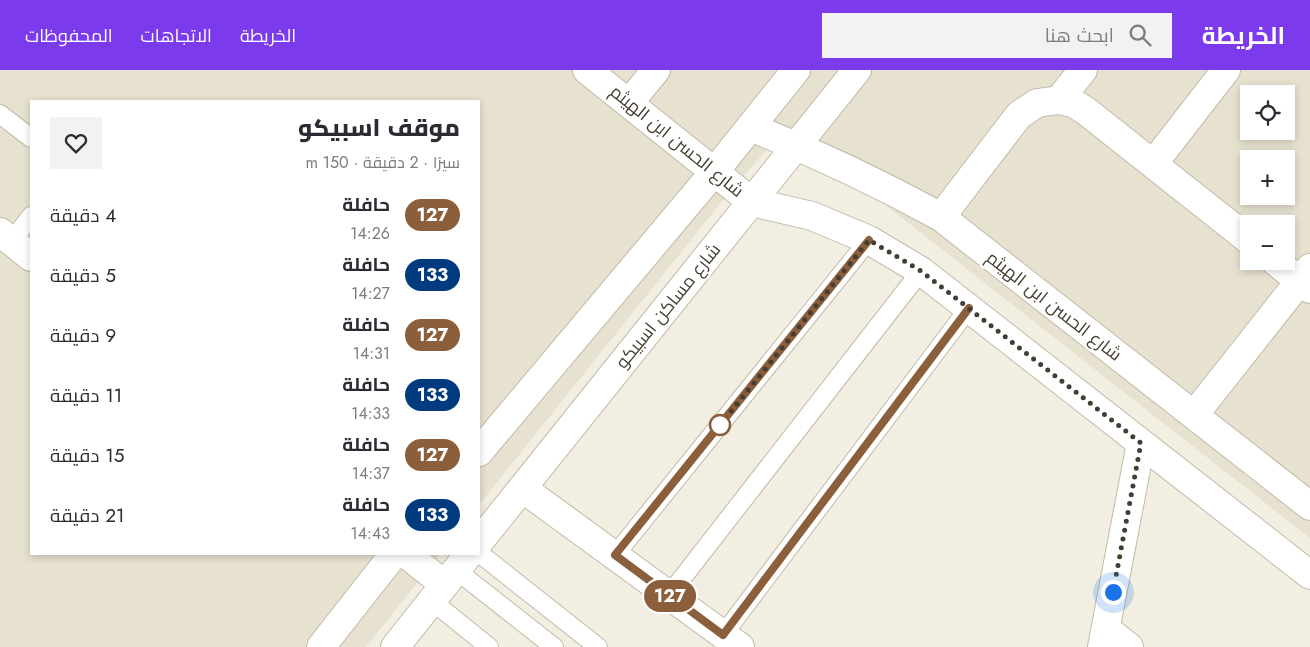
<!DOCTYPE html>
<html lang="ar">
<head>
<meta charset="utf-8">
<style>
  body { margin:0; font-family:Jost,Cairo,sans-serif; background:#f2f2f3; color:#2b2b33; direction:rtl; height:100vh; display:flex; flex-direction:column; font-size:19px; white-space:nowrap }
  * { box-sizing:border-box; margin:0 }
  p { font-size:16px; color:#7c7c81 }
  .icon { flex:none; width:28px; height:28px; fill:none; stroke:currentColor; stroke-width:2; stroke-linecap:round; stroke-linejoin:round }
  .map { position:relative; flex:1; overflow:hidden; direction:ltr }
  .panel { position:absolute; left:30px; top:30px; width:450px; height:455px; display:flex; flex-direction:column; background:#fff; border-radius:0px; box-shadow:0 2px 8px #0003; direction:rtl }
  .panel>* { flex:none }
  .badge { padding:0 10px; border-radius:16px; font-size:18px; line-height:32px }
  .controls { position:absolute; left:1240px; top:15px; display:grid; gap:10px }
  .controls a { display:grid; place-items:center; width:55px; height:55px; border-radius:0px; background:#fff; box-shadow:0 2px 8px #0003; font-size:25px }
  .you { position:absolute; width:25px; height:25px; margin:-12px; border:4px solid #fff; border-radius:50%; background:#1a73e8; box-shadow:0 0 0 8px #1a73e833 }
  .map>.badge { position:absolute; translate:-50% -50%; box-shadow:0 0 0 2px #fff }
  .round { display:grid; place-items:center; flex:none; width:52px; height:52px; border-radius:0px; background:#f2f2f3 }
  .summary { display:flex; align-items:center; justify-content:space-between; height:85px; padding:0 20px }
  h1 { font-size:24px; font-weight:800; line-height:38px }
  ul { padding:0; list-style:none }
  li { display:flex; align-items:center; gap:15px; height:60px; padding:0 20px }
  li div { flex:1 }
  li b { display:block; font-size:19px }
  li em { font-style:normal }
  li .badge { min-width:55px; font-weight:700; text-align:center }
  header { display:flex; align-items:center; gap:30px; box-sizing:border-box; height:70px; padding:0 25px; background:#7c3aed; color:#fff }
  header strong { font-size:24px }
  nav { display:flex; gap:28px; margin-inline-start:auto; font-size:18px }
  .search { width:350px; height:45px; background:#f2f2f3; display:flex; align-items:center; gap:12px; box-sizing:border-box; padding:0 18px; border-radius:0px; color:#7c7c81; font-size:19px }
  .map>svg:first-child { display:block }
  .residential { fill:#e7e1d0; fill-rule:evenodd }
  .lines { fill:none; stroke-linecap:round; stroke-linejoin:round }
  .service-casing { stroke:#c1baa7; stroke-width:20 }
  .minor-casing { stroke:#c1baa7; stroke-width:30 }
  .service { stroke:#fff; stroke-width:18 }
  .minor { stroke:#fff; stroke-width:28 }
  .line-casing { stroke:#fff; stroke-width:11 }
  .line { stroke:#8b5e3c; stroke-width:8 }
  .walk { stroke:#443e32; stroke-width:5; stroke-dasharray:0 9 }
  .stop-dot { fill:#fff; stroke:#8b5e3c; stroke-width:2.5 }
  .labels { text-anchor:middle; dominant-baseline:central; stroke-width:5; stroke-linejoin:round; paint-order:stroke }
  .street-label { font-size:18px; fill:#443e32; stroke:#fff }
</style>
</head>
<body>
<header>
<strong>الخريطة</strong>
<div class="search"><svg class="icon" aria-label="search" viewBox="0 0 24 24"><circle cx="10" cy="10" r="6"/><path d="M15 15l6 6"/></svg>ابحث هنا</div>
<nav><a>الخريطة</a><a>الاتجاهات</a><a>المحفوظات</a></nav>
</header>
<div class="map">
<svg width="1310" height="577" viewBox="0 0 1310 577">
  <rect width="100%" height="100%" fill="#f3eee2"/>
  <path class="residential" d="M0 0H1310V468L786 57 719 135 479 435V31H31V484H440L366 577H0ZM1249 24H1286V61H1249ZM1249 89H1286V126H1249ZM1249 154H1286V191H1249Z"/>
  <g class="lines">
    <g class="service-casing">
      <path id="service" d="M0 44 31 68
        M12 171 31 146
        M479 483 598 577
        M615 485 869 170
        M456 500 554 577
        M669 525 921 201
        M432 531 489 577
        M723 565 969 238"/>
    </g>
    <g class="minor-casing">
      <path id="minor" d="M587 0 752 132 812 146 869 170 921 201 1310 505
        M1059 30 1083 0
        M629 33 656 0
        M750 57C816 83 879 113 941 147L1310 436
        M1153 94 1226 0
        M941 147 1019 45 1037 33 1059 30 1073 33 1086 41 1249 170
        M0 162 31 187
        M1275 191 1310 219
        M1194 345 1310 198
        M479 382 715 101 796 0
        M522 418 740 577
        M479 472 857 0
        M406 484 444 514
        M1106 559 1129 577
        M321 577 394 484
        M395 577 469 484
        M1102 577 1141 373"/>
    </g>
    <use href="#service" class="service"/>
    <use href="#minor" class="minor"/>
  </g>
  <g class="lines">
    <g class="line-casing">
      <path id="line" d="M869 170 615 485 723 565 969 238"/>
    </g>
    <use href="#line" class="line"/>
    <path class="walk" d="M720 355 869 170 921 201 1141 373 1113 522"/>
  </g>
  <circle class="stop-dot" cx="720" cy="355" r="10"/>
  <g class="labels">
    <g class="street-label">
      <text transform="translate(677 71) rotate(39)">شارع الحسن ابن الهيثم</text>
      <text transform="translate(668 236) rotate(-51)">شارع مساكن اسبيكو</text>
      <text transform="translate(1054 236) rotate(38)">شارع الحسن ابن الهيثم</text>
    </g>
  </g>
</svg>
<div class="controls">
<a><svg class="icon" aria-label="locate" viewBox="0 0 24 24"><circle cx="12" cy="12" r="6"/><path d="M12 2v4M12 18v4M2 12h4M18 12h4"/></svg></a>
<a>+</a>
<a>−</a>
</div>
<div class="you" style="left:1113px;top:522px"></div>
<b class="badge" style="left:670px;top:526px;background:#8b5e3c;color:#fff">127</b>
<section class="panel">
<div class="summary"><div><h1>موقف اسبيكو</h1><p>سيرًا · 2 دقيقة · 150 m</p></div><a class="round"><svg class="icon" aria-label="heart" viewBox="0 0 24 24"><path d="M12 20l-8-8c-3-5 5-10 8-4 3-6 11-1 8 4z"/></svg></a></div>
<ul>
<li><span class="badge" style="background:#8b5e3c;color:#fff">127</span><div><b>حافلة</b><p>14:26</p></div><em>4 دقيقة</em></li>
<li><span class="badge" style="background:#003b80;color:#fff">133</span><div><b>حافلة</b><p>14:27</p></div><em>5 دقيقة</em></li>
<li><span class="badge" style="background:#8b5e3c;color:#fff">127</span><div><b>حافلة</b><p>14:31</p></div><em>9 دقيقة</em></li>
<li><span class="badge" style="background:#003b80;color:#fff">133</span><div><b>حافلة</b><p>14:33</p></div><em>11 دقيقة</em></li>
<li><span class="badge" style="background:#8b5e3c;color:#fff">127</span><div><b>حافلة</b><p>14:37</p></div><em>15 دقيقة</em></li>
<li><span class="badge" style="background:#003b80;color:#fff">133</span><div><b>حافلة</b><p>14:43</p></div><em>21 دقيقة</em></li>
</ul>
</section>
</div>
</body>
</html>
